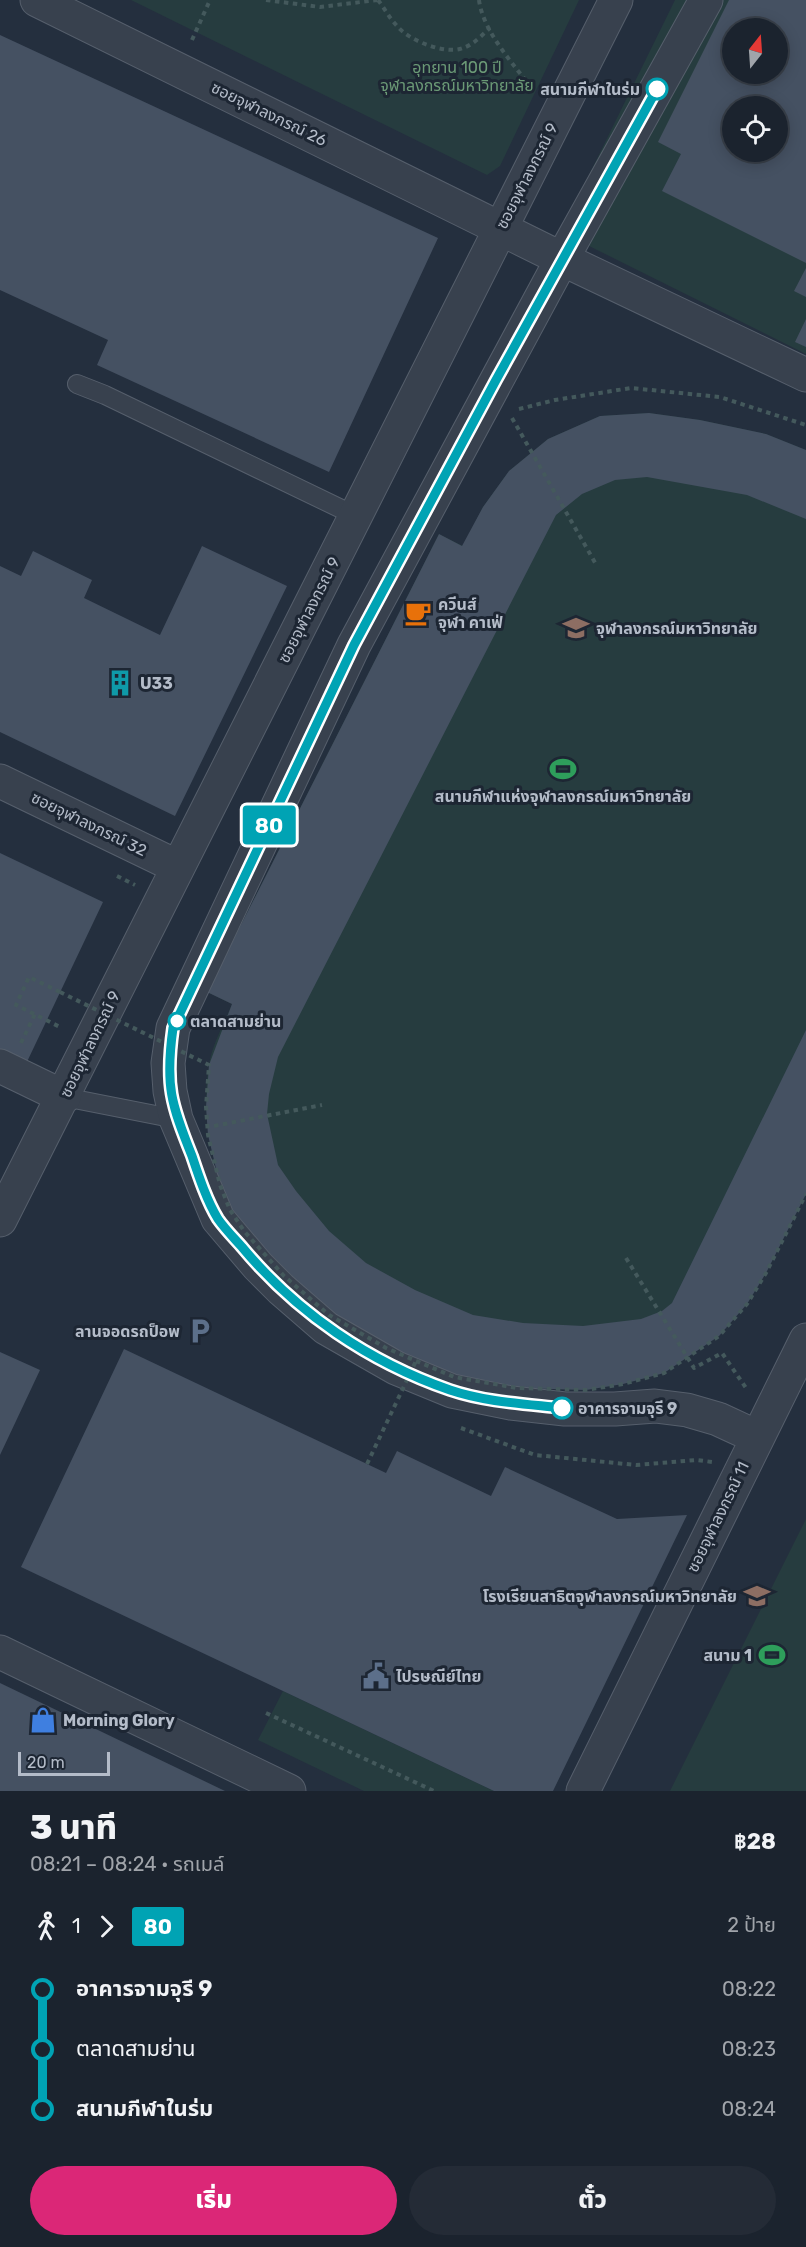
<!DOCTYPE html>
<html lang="th">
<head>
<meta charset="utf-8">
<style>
  body { margin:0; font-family:Rubik,"Noto Sans Thai",sans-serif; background:#242b36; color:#f1f3f6; height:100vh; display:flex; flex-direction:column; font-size:22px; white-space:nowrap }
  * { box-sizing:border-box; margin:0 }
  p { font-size:20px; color:#a0a4aa }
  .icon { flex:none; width:33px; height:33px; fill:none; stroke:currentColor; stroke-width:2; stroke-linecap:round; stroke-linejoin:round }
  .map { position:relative; height:1791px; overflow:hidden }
  .details { display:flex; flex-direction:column; background:#1b232e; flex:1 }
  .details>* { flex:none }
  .badge { padding:0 12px; border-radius:4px; font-size:21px; line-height:39px }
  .needle { width:39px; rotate:17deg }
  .controls { position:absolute; left:722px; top:18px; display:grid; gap:12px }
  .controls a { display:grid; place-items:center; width:66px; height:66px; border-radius:50%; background:#1b232e; box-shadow:0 3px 15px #0003,0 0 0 2px #39404a; font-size:30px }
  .scale { position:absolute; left:18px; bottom:15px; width:92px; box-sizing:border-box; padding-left:6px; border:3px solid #b4bcc9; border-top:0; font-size:16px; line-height:21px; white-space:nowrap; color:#b4bcc9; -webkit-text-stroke:4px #1d2633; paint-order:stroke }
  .map>.badge { position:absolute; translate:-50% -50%; box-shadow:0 0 0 3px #fff }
  .legs { display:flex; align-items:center; gap:9px; height:66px; padding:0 30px; font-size:20px }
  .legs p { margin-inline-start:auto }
  .overview { display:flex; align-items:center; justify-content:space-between; height:102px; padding:0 30px }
  h1 { font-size:33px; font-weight:800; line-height:45px }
  .cta { display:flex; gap:12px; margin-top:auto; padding:12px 30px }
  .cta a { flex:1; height:69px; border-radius:36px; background:#db2777; color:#fff; font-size:24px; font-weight:800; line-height:69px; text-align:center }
  .cta a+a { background:#242b36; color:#f1f3f6 }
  ul { padding:0 30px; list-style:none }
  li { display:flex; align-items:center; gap:21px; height:60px; font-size:22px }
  li i { display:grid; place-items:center; width:9px; height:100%; margin:0 8px; background:currentColor }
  li i::after { content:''; width:15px; height:15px; margin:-8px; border:4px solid; border-radius:50%; background:#1b232e }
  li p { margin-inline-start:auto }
  li:first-child i { background:linear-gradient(#0000 50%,currentColor 0) }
  li:last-child i { background:linear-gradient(currentColor 50%,#0000 0) }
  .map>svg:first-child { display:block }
  .green { fill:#263c3f; fill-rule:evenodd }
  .building { fill:#455162; fill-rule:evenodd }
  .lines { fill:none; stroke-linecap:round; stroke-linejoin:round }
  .service-casing { stroke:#565f6c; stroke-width:20 }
  .minor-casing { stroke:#565f6c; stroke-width:35 }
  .path { stroke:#44595c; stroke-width:4; stroke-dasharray:4.5 4.5; stroke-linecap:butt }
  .service { stroke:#38414e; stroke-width:18 }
  .minor { stroke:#38414e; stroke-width:33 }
  .path-bridge { stroke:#44595c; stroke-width:4; stroke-dasharray:4.5 4.5; stroke-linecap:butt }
  .line-1-casing { stroke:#fff; stroke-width:14 }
  .line-1 { stroke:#00a3b4; stroke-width:9 }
  .stop-1-dot { fill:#fff; stroke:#00a3b4; stroke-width:3 }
  .labels { text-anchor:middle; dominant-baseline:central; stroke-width:6; stroke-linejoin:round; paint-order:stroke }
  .park-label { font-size:16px; fill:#6b9a76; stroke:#1d2633 }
  .stop-label { font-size:16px; font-weight:bold; fill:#b4bcc9; stroke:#1d2633; text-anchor:start }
  .street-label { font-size:16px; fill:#b4bcc9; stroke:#1d2633 }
  .poi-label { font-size:16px; font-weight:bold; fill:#b4bcc9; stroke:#1d2633; text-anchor:start }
</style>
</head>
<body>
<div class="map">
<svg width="806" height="1791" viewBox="0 0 806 1791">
  <rect width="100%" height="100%" fill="#242f3e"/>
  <path class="green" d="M131 0H579L500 166 487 175Z
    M675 0H806V354L561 232ZM732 28H777V74H732ZM732 106H777V152H732Z
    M649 413 700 420 766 434 806 450V1194L766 1273 747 1304 719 1336 664 1373 623 1384 586 1390 517 1388 220 1185C211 1146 201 1106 209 1065 212 1045 224 1024 232 1004L207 992 439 534 463 546 483 507 509 471 548 439 600 416Z
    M806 1519V1791H670Z
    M283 1691 494 1791H364L258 1740Z"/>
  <path class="building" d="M729 0H806V263L662 191 681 154 658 142ZM732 28H777V74H732ZM732 106H777V152H732Z
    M0 35 438 238 329 472 97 365 108 340 0 290Z
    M806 268V297L794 291Z
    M806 319V347L795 342Z
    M649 413 700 420 766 434 806 450V519L747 495 647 477 615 480 582 494 556 515 278 1057 269 1094 267 1114 278 1165 296 1191 329 1231 366 1263 415 1290 473 1315 523 1323 583 1326 641 1319 662 1311 672 1303 806 1030V1194L766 1273 747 1304 719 1336 664 1373 623 1384 586 1390 517 1388 454 1377 386 1348 329 1315 284 1276 230 1210 220 1185 208 1135 206 1107 209 1065 232 1004 207 992 439 534 462 546 483 507 509 471 548 439 600 416Z
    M202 546 287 586 175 816 0 732V566L21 576 33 551 92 580 84 598 160 635Z
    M0 853 103 902 25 1066 0 1054Z
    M124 1349 386 1473 397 1451 491 1496 505 1467 617 1519 687 1515 553 1791H494L21 1567Z
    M0 1352 40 1370 0 1455Z
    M0 1683 225 1791H0Z"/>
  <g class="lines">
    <g class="service-casing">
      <path id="service" d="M77 384 105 395 356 516
        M64 1097 176 1119"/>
    </g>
    <g class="minor-casing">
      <path id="minor" d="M37 0 562 259 806 375
        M706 0 562 259 354 645 173 1028 168 1063 170 1091 176 1119 218 1219 258 1266 281 1289 326 1328 396 1368 452 1391 511 1403 565 1409H615L655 1406 687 1410 718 1419 757 1437
        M0 781 178 867
        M0 1066 64 1097
        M0 1220 616 0
        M0 1652 289 1791
        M583 1791 806 1340"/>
    </g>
    <path class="path" d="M266 0 320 7 377 0
      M378 0C385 9 390 19 398 27 410 41 446 55 463 48 473 45 482 35 490 28
      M479 0C483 32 515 66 534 91
      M192 40 210 0
      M519 409 555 400 631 388 720 397 806 425
      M512 418 597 566
      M117 876 135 885
      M60 992 29 977 16 1005 62 1028
      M21 1043 35 1014
      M214 1126 322 1105
      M626 1258 694 1368 722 1353 746 1388
      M461 1428 535 1455 636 1465 697 1460 712 1462
      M266 1713 434 1791"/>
    <use href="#service" class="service"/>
    <use href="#minor" class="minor"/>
    <path class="path-bridge" d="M60 992 209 1065 206 1107 208 1135 220 1185 230 1210 244 1231 284 1276 329 1315 386 1348 454 1377 517 1388 586 1390 623 1384 664 1373 719 1336 747 1304 766 1273 806 1194
      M367 1464 416 1361"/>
  </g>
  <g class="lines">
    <g class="line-1-casing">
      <path id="line-1" d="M562 1408C526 1404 485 1402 450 1390 369 1362 297 1313 242 1247 234 1238 225 1229 218 1219 207 1201 199 1177 192 1156 171 1104 165 1085 173 1028L354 645 496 380 657 89"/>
    </g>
    <use href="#line-1" class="line-1"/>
  </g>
  <defs>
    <g id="cafe-bare" transform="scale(2.07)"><path d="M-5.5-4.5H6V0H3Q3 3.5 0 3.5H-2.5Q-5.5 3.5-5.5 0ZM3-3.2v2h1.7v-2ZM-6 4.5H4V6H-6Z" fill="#e8710a" stroke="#1d2633" stroke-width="2.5" paint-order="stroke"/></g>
    <g id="university-bare" transform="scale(2.07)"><path d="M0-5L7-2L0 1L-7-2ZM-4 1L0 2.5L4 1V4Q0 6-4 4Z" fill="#8d6e63" stroke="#1d2633" stroke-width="2.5" paint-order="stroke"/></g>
    <g id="building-bare" transform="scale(2.07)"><path d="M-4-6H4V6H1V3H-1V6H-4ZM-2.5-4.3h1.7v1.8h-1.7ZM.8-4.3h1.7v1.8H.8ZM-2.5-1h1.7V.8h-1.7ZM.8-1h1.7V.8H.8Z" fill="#0f9aa8" stroke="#1d2633" stroke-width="2.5" paint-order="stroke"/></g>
    <g id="stadium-bare" transform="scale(2.07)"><path d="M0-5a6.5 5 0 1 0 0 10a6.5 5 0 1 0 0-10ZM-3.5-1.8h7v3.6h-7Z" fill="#2e9e5b" stroke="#1d2633" stroke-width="2.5" paint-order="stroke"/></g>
    <g id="parking-bare" transform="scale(2.07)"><path d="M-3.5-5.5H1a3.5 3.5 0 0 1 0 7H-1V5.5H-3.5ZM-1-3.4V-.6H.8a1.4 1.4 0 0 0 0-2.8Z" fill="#5c6f8a" stroke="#1d2633" stroke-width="2.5" paint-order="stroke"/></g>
    <g id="school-bare" transform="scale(2.07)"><path d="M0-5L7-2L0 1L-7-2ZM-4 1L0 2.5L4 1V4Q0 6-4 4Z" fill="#8d6e63" stroke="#1d2633" stroke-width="2.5" paint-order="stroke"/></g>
    <g id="civic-bare" transform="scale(2.07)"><path d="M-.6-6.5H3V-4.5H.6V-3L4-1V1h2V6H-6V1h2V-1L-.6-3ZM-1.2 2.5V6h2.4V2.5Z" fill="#5c6f8a" stroke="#1d2633" stroke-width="2.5" paint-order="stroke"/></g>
    <g id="shop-bare" transform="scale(2.07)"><path d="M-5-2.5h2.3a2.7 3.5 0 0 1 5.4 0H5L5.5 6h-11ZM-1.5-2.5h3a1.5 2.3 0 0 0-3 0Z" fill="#3f7fe0" stroke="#1d2633" stroke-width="2.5" paint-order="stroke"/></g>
  </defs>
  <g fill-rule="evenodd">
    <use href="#cafe-bare" x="418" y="613"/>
    <use href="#university-bare" x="576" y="628"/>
    <use href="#building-bare" x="120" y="683"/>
    <use href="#stadium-bare" x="563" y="769"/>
    <use href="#parking-bare" x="200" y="1331"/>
    <use href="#school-bare" x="757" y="1596"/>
    <use href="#stadium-bare" x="772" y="1655"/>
    <use href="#civic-bare" x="376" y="1676"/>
    <use href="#shop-bare" x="43" y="1720"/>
  </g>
  <g class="stop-1-dot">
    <circle cx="657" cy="89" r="10"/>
    <circle cx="177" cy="1021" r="8"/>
    <circle cx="562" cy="1408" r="10"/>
  </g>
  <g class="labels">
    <g class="park-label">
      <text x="457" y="67">อุทยาน 100 ปี<tspan x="457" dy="18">จุฬาลงกรณ์มหาวิทยาลัย</tspan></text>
    </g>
    <g class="stop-label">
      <text x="640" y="89" text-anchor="end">สนามกีฬาในร่ม</text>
      <text x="190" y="1021">ตลาดสามย่าน</text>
      <text x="578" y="1408">อาคารจามจุรี 9</text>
    </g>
    <g class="street-label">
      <text transform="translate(269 114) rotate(26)">ซอยจุฬาลงกรณ์ 26</text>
      <text transform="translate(527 176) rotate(-63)">ซอยจุฬาลงกรณ์ 9</text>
      <text transform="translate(309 610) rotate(-63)">ซอยจุฬาลงกรณ์ 9</text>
      <text transform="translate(89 824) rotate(26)">ซอยจุฬาลงกรณ์ 32</text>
      <text transform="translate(90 1044) rotate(-64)">ซอยจุฬาลงกรณ์ 9</text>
      <text transform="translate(718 1517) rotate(-64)">ซอยจุฬาลงกรณ์ 11</text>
    </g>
    <g class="poi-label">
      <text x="438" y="604">ควีนส์<tspan x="438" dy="18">จุฬา คาเฟ่</tspan></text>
      <text x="596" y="628">จุฬาลงกรณ์มหาวิทยาลัย</text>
      <text x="140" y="683">U33</text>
      <text x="563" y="796" text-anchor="middle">สนามกีฬาแห่งจุฬาลงกรณ์มหาวิทยาลัย</text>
      <text x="180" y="1331" text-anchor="end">ลานจอดรถป็อพ</text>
      <text x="737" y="1596" text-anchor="end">โรงเรียนสาธิตจุฬาลงกรณ์มหาวิทยาลัย</text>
      <text x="752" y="1655" text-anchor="end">สนาม 1</text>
      <text x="396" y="1676">ไปรษณีย์ไทย</text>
      <text x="63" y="1720">Morning Glory</text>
    </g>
  </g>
</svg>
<div class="controls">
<a><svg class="needle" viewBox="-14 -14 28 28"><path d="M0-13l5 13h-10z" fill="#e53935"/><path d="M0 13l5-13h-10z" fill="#a0a4aa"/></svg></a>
<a><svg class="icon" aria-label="locate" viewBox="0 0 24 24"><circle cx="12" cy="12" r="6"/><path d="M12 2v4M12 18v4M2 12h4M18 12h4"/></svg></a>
</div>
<div class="scale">20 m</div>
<b class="badge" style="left:269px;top:825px;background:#00a3b4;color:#fff">80</b>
</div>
<section class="details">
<div class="overview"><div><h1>3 นาที</h1><p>08:21 – 08:24 · รถเมล์</p></div><b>฿28</b></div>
<div class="legs"><svg class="icon" aria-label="walk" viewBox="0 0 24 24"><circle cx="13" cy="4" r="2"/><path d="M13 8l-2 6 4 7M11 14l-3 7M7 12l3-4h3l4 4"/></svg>1<svg class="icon" aria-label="forward" viewBox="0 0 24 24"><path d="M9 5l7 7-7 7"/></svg><b class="badge" style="background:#00a3b4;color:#fff">80</b><p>2 ป้าย</p></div>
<ul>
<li><i style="color:#00a3b4"></i><b>อาคารจามจุรี 9</b><p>08:22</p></li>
<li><i style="color:#00a3b4"></i><span>ตลาดสามย่าน</span><p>08:23</p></li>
<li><i style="color:#00a3b4"></i><b>สนามกีฬาในร่ม</b><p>08:24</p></li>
</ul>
<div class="cta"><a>เริ่ม</a><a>ตั๋ว</a></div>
</section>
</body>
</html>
